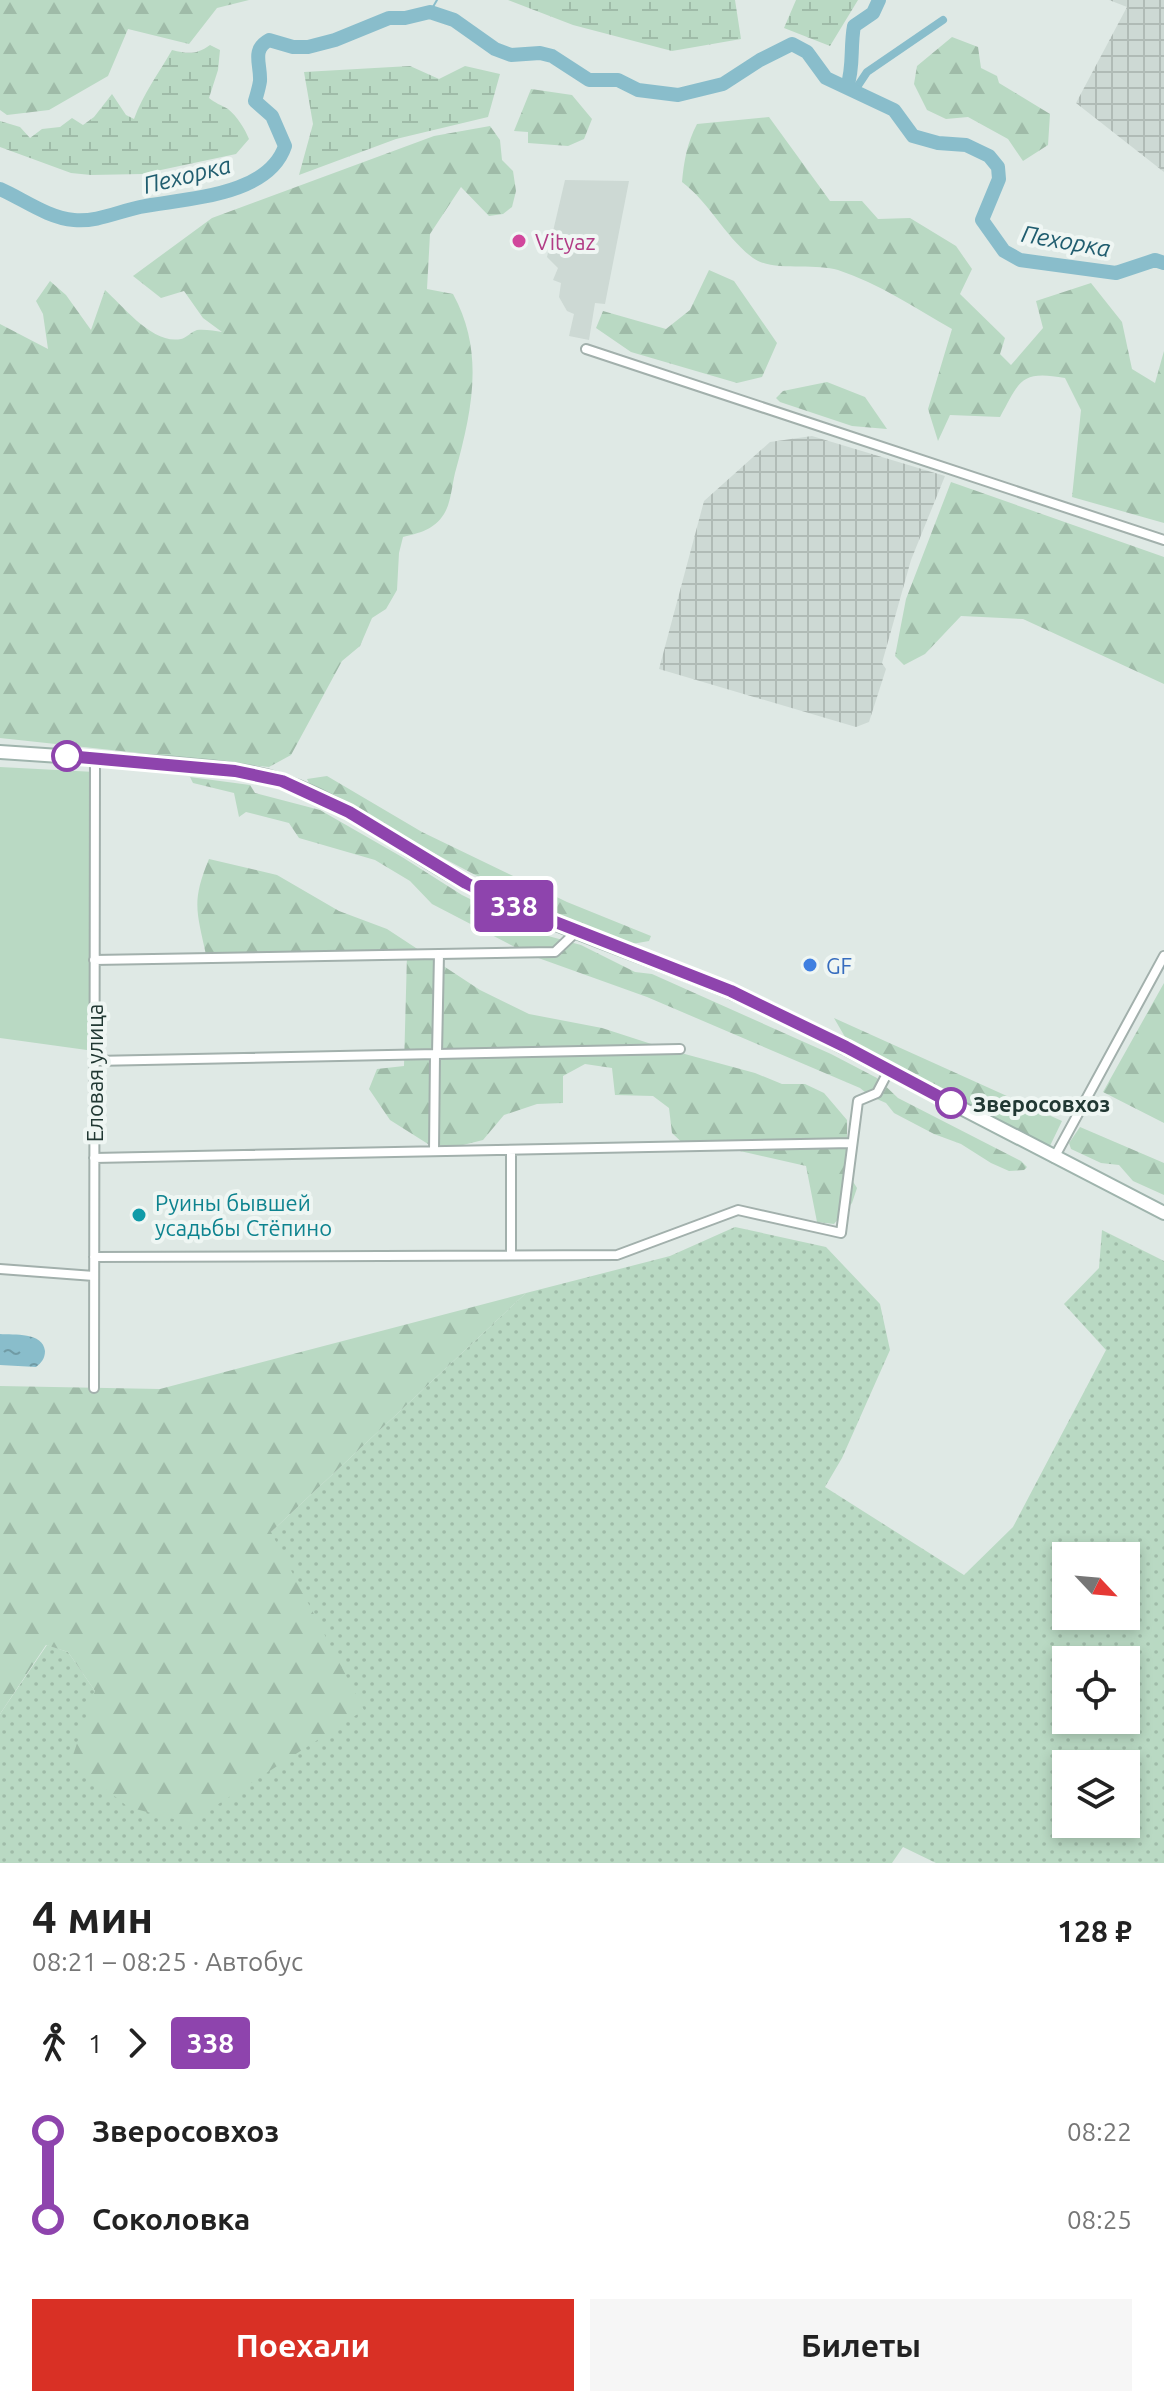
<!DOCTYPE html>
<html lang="ru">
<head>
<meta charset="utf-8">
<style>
  body { margin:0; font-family:Ubuntu,sans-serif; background:#f6f6f6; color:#222; height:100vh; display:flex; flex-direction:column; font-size:30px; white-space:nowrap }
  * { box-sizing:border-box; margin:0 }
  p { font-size:26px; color:#767676 }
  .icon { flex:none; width:44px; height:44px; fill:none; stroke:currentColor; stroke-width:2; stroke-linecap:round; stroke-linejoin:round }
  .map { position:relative; height:1863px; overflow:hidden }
  .panel { display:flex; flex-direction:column; background:#fff; flex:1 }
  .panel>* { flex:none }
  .badge { padding:0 16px; border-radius:6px; font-size:28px; line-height:52px }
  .needle { width:52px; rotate:116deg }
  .buttons { position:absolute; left:1052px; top:1542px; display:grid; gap:16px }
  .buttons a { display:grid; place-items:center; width:88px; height:88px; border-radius:0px; background:#fff; box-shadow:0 4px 12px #0003; font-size:40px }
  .map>.badge { position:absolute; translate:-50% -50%; box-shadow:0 0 0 4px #fff }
  .legs { display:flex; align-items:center; gap:12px; height:88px; padding:0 32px; font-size:26px }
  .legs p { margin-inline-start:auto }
  .summary { display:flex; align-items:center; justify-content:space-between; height:136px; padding:0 32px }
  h1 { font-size:44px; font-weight:700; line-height:60px }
  .action { display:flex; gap:16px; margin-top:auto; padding:16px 32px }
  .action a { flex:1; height:92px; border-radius:0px; background:#d93025; color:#fff; font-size:32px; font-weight:700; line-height:92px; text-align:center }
  .action a+a { background:#f6f6f6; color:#222 }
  ul { padding:0 32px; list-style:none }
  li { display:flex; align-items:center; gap:28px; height:88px; font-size:30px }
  li i { display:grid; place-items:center; width:12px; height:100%; margin:0 10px; background:currentColor }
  li i::after { content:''; width:20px; height:20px; margin:-10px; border:6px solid; border-radius:50%; background:#fff }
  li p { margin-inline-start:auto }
  li:first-child i { background:linear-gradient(#0000 50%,currentColor 0) }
  li:last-child i { background:linear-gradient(currentColor 50%,#0000 0) }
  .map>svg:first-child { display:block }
  .built { fill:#cdd9d4 }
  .industrial { fill:url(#industrial-grid) }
  .grass { fill:url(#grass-dots); fill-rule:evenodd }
  .forest { fill:url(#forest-firs) }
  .wetland { fill:url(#wetland-marsh) }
  .garden { fill:#b9d9c3 }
  .water { fill:url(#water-ripples) }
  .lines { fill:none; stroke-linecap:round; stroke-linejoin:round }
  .stream { stroke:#89bdcb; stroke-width:2 }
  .canal { stroke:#89bdcb; stroke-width:8 }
  .river { stroke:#89bdcb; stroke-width:14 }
  .minor-casing { stroke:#a2b0ac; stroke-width:12 }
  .secondary-casing { stroke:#9fb4ad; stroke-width:16 }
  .minor { stroke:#fff; stroke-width:8 }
  .secondary { stroke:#fff; stroke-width:12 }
  .line-1-casing { stroke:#fff; stroke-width:18 }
  .line-1 { stroke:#8e44ad; stroke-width:12 }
  .hotel-dot { fill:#d1479c; stroke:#eff6f3; stroke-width:3 }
  .stop-1-dot { fill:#fff; stroke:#8e44ad; stroke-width:4 }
  .shop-dot { fill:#3f7fe0; stroke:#eff6f3; stroke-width:3 }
  .culture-dot { fill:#0f9aa8; stroke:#eff6f3; stroke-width:3 }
  .labels { text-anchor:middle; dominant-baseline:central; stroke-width:8; stroke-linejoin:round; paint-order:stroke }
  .hotel-label { font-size:22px; fill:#b23c85; stroke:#eff6f3; text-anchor:start }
  .shop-label { font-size:22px; fill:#366cbe; stroke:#eff6f3; text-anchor:start }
  .street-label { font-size:22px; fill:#213833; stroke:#eff6f3 }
  .stop-label { font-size:22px; font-weight:bold; fill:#213833; stroke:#eff6f3; text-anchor:start }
  .culture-label { font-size:22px; fill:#0d838f; stroke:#eff6f3; text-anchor:start }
  .water-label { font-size:24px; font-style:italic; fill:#205d6f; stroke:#eff6f3 }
</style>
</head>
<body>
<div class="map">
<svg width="1164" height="1863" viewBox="0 0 1164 1863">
  <defs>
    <pattern id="industrial-grid" width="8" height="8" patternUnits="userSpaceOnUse" patternTransform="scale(2)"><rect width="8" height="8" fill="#cdd9d4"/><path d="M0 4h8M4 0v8" fill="none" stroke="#b0bbb6"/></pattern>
    <pattern id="grass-dots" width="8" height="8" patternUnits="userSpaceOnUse" patternTransform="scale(2)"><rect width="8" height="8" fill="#b9d9c3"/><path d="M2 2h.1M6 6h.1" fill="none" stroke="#9fbba8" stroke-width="1.8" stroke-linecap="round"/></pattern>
    <pattern id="forest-firs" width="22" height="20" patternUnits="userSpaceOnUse" patternTransform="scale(2)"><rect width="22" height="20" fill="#b9d9c3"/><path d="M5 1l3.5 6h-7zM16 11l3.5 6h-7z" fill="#9fbba8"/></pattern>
    <pattern id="wetland-marsh" width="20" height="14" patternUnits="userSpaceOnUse" patternTransform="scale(2)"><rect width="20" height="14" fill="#b9d9c3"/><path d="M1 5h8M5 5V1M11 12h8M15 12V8" fill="none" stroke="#9fbba8"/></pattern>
    <pattern id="water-ripples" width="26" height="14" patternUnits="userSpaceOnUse" patternTransform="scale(2)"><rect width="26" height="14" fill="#89bdcb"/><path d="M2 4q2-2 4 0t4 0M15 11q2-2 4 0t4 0" fill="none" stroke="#709ba5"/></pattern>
  </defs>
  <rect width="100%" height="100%" fill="#dfe9e5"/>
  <path class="built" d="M565 180 629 181 605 304 595 303 589 340 569 336 574 314 567 311 559 297 561 283 553 280 558 268 547 257Z"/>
  <path class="industrial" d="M1109 0H1164V172L1076 103 1127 7Z
    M812 436 945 476 911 560 882 663 886 669 869 722 856 727 659 669 704 501 770 442Z"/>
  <path class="grass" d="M735 1227 826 1247 880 1304 890 1350 842 1458 825 1487 964 1575 1013 1527 1106 1350 1064 1304 1099 1268 1102 1230 1164 1261V1863H936L903 1847 892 1863H0V1714L47 1645 68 1652 95 1691 271 1532 526 1293 670 1256ZM1066 1556H1126V1616H1066ZM1066 1660H1126V1720H1066ZM1066 1764H1126V1824H1066Z"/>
  <path class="forest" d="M0 0H249L217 8 189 44 128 29 108 76 49 110 7 115 0 110Z
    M952 37 978 47 981 68 997 76 999 83 1050 114 1048 145 1023 161 1008 139 968 117 946 119 927 110 914 84 917 66Z
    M531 89 572 95 592 119 584 139 568 146 528 143V132L514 131Z
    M769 117 830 201H862L878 219 910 218 956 246 972 269 960 294 1005 338 1000 354 1011 365 1043 328 1036 301 1091 283 1122 322 1132 369 1155 383 1164 351V523L1072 497 1081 410 1065 378C1020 370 1020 381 1000 417L950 415 938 441 928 409 952 329C915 308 878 283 838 270 815 263 772 272 753 258 725 237 710 203 682 182 684 161 687 143 697 124Z
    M490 126 500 140 502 160 513 171 516 191 512 207 503 214 489 216 461 187 430 234 427 289 453 294C485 352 472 411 455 473 452 485 451 503 444 514 434 530 419 533 403 537L399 553 397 590 386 609 372 618 360 646 342 661 291 755 269 767 0 738V324L48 349 43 314 36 301 50 281 66 295 91 330 105 290C123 306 153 345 181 339 186 338 191 332 197 330 205 329 215 331 222 332L203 318 184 291 161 298 133 276 212 218 434 136Z
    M709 270 734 281 777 343 762 377 737 383 631 352 596 328 603 311 666 329 690 310Z
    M827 382 865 397 887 429 852 426 780 402 776 398 783 391Z
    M951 482 1164 557V684L1023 619 961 616 925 654 904 665 895 656 906 599Z
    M327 776 422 832 567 902 651 936 649 941 626 945 540 909 312 789 307 779Z
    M190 777 250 785 255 793 320 810 402 857 462 895 541 934 581 945 635 972 652 974 831 1054 877 1078 898 1098 1021 1161 1027 1167 1024 1170 1009 1171 991 1163 961 1144 934 1134 894 1113 886 1103 870 1096 860 1088 647 997 530 955 432 904 410 881 375 860 299 838 289 823 246 812 239 817 234 793 193 783Z
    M209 859 277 875 339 911 387 929 480 990 529 1014 602 1028 670 1050 755 1073 782 1084H805L824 1093 847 1120V1172L857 1188 852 1203 834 1224 817 1222 806 1166 718 1146 691 1151 672 1133 669 1108 653 1096 615 1095 612 1068 585 1064 563 1076V1103L537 1104 504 1115 483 1140 455 1147 428 1144 390 1120 369 1089 377 1069 404 1066 407 955H206C197 912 191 902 209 859Z
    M1164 983V1123L1103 1092Z
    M834 1018 1062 1121 1048 1150 845 1037Z
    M1080 1127 1164 1163V1195L1133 1181 1119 1165 1101 1163 1071 1149 1069 1143Z
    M526 1293 271 1532 364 1710 189 1823 128 1807 71 1761 95 1691 68 1652 46 1645 0 1714V1386L160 1389Z"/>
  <path class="wetland" d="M508 0H735L741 39 672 51 573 25Z
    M796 0H858L830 46 784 28Z
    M210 45 220 50 218 70 209 98C215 103 221 105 228 109 237 116 245 129 249 139L236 154 142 174 91 175 71 173 0 147V121L20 127 30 138 42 129 60 127 72 118 83 125 94 117 112 94 126 115 134 119C143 94 159 73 172 50 188 54 196 55 210 45Z
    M410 66 439 79 465 66 500 74 488 117 396 139 299 175 313 124 304 72Z"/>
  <path class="garden" d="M0 767 95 772 94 1051 0 1038Z"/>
  <path class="water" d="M0 1334C14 1335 43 1332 45 1351 45 1359 41 1363 36 1367L0 1365Z"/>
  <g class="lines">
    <path class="stream" d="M430 12 437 0"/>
    <path class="canal" d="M855 90 867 72 943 20"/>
    <path class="river" d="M847 87C854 68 850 47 854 26L873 13 879 0
      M0 189C23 199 48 218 74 220 97 222 117 212 140 207 185 198 268 197 285 146L272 116 255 101C257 94 259 88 260 81 261 64 251 50 269 40L293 47H308L335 40 389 18H405L430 12 454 20 495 49 511 55 540 53 552 56 589 80H618L638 90 678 95 723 84 760 60 792 44 807 52 826 78 894 110 913 136 938 143 966 145 989 156 998 167 999 179 982 220 1004 251 1020 260 1116 273 1155 260 1164 263"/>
    <g class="minor-casing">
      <path id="minor" d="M586 349 1164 540
        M94 960 555 952 576 932
        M437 1054 439 954
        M94 1061 680 1049
        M434 1151 435 1054
        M94 1158 852 1143
        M1054 1158 1164 956
        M511 1255V1150
        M94 1257 617 1255 738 1210 841 1233 858 1101 877 1093 889 1070
        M0 1269 94 1276
        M94 1388 95 758"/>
    </g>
    <g class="secondary-casing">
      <path id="secondary" d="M0 752C54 756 109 759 164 763 197 766 233 768 266 776 341 796 401 850 469 885 566 934 672 964 772 1010L1164 1213"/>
    </g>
    <use href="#minor" class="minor"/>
    <use href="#secondary" class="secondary"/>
  </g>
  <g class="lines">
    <g class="line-1-casing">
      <path id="line-1" d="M67 756 235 771 282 781 349 812 466 883 497 899 731 991 846 1047 951 1103"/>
    </g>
    <use href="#line-1" class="line-1"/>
  </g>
  <circle class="hotel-dot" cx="519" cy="241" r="8"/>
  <g class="stop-1-dot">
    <circle cx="67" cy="756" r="14"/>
    <circle cx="951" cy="1103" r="14"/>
  </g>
  <circle class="shop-dot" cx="810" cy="965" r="8"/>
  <circle class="culture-dot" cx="139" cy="1215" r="8"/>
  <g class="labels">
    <g class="hotel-label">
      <text x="535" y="241">Vityaz</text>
    </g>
    <g class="shop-label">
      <text x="826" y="965">GF</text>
    </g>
    <g class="street-label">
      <text transform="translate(94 1073) rotate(-90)">Еловая улица</text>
    </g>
    <g class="stop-label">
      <text x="973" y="1103">Зверосовхоз</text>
    </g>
    <g class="culture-label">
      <text x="155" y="1202">Руины бывшей<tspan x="155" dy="25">усадьбы Стёпино</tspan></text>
    </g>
    <g class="water-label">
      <text transform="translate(187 175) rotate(-14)">Пехорка</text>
      <text transform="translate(1066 241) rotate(10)">Пехорка</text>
    </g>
  </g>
</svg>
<div class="buttons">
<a><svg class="needle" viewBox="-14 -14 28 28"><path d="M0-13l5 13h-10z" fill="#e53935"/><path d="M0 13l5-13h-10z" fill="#767676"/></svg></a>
<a><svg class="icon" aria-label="locate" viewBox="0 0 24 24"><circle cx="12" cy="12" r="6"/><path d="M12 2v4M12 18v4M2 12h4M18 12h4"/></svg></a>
<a><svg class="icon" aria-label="layers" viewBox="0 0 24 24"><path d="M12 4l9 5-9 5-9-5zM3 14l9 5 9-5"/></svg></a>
</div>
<b class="badge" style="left:514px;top:906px;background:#8e44ad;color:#fff">338</b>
</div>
<section class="panel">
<div class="summary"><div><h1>4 мин</h1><p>08:21 – 08:25 · Автобус</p></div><b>128 ₽</b></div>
<div class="legs"><svg class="icon" aria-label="walk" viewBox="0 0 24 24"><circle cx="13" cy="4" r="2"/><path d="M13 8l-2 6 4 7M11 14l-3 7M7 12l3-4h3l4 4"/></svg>1<svg class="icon" aria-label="forward" viewBox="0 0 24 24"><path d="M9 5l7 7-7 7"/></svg><b class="badge" style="background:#8e44ad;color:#fff">338</b></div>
<ul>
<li><i style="color:#8e44ad"></i><b>Зверосовхоз</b><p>08:22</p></li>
<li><i style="color:#8e44ad"></i><b>Соколовка</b><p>08:25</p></li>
</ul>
<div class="action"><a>Поехали</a><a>Билеты</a></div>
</section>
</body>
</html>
